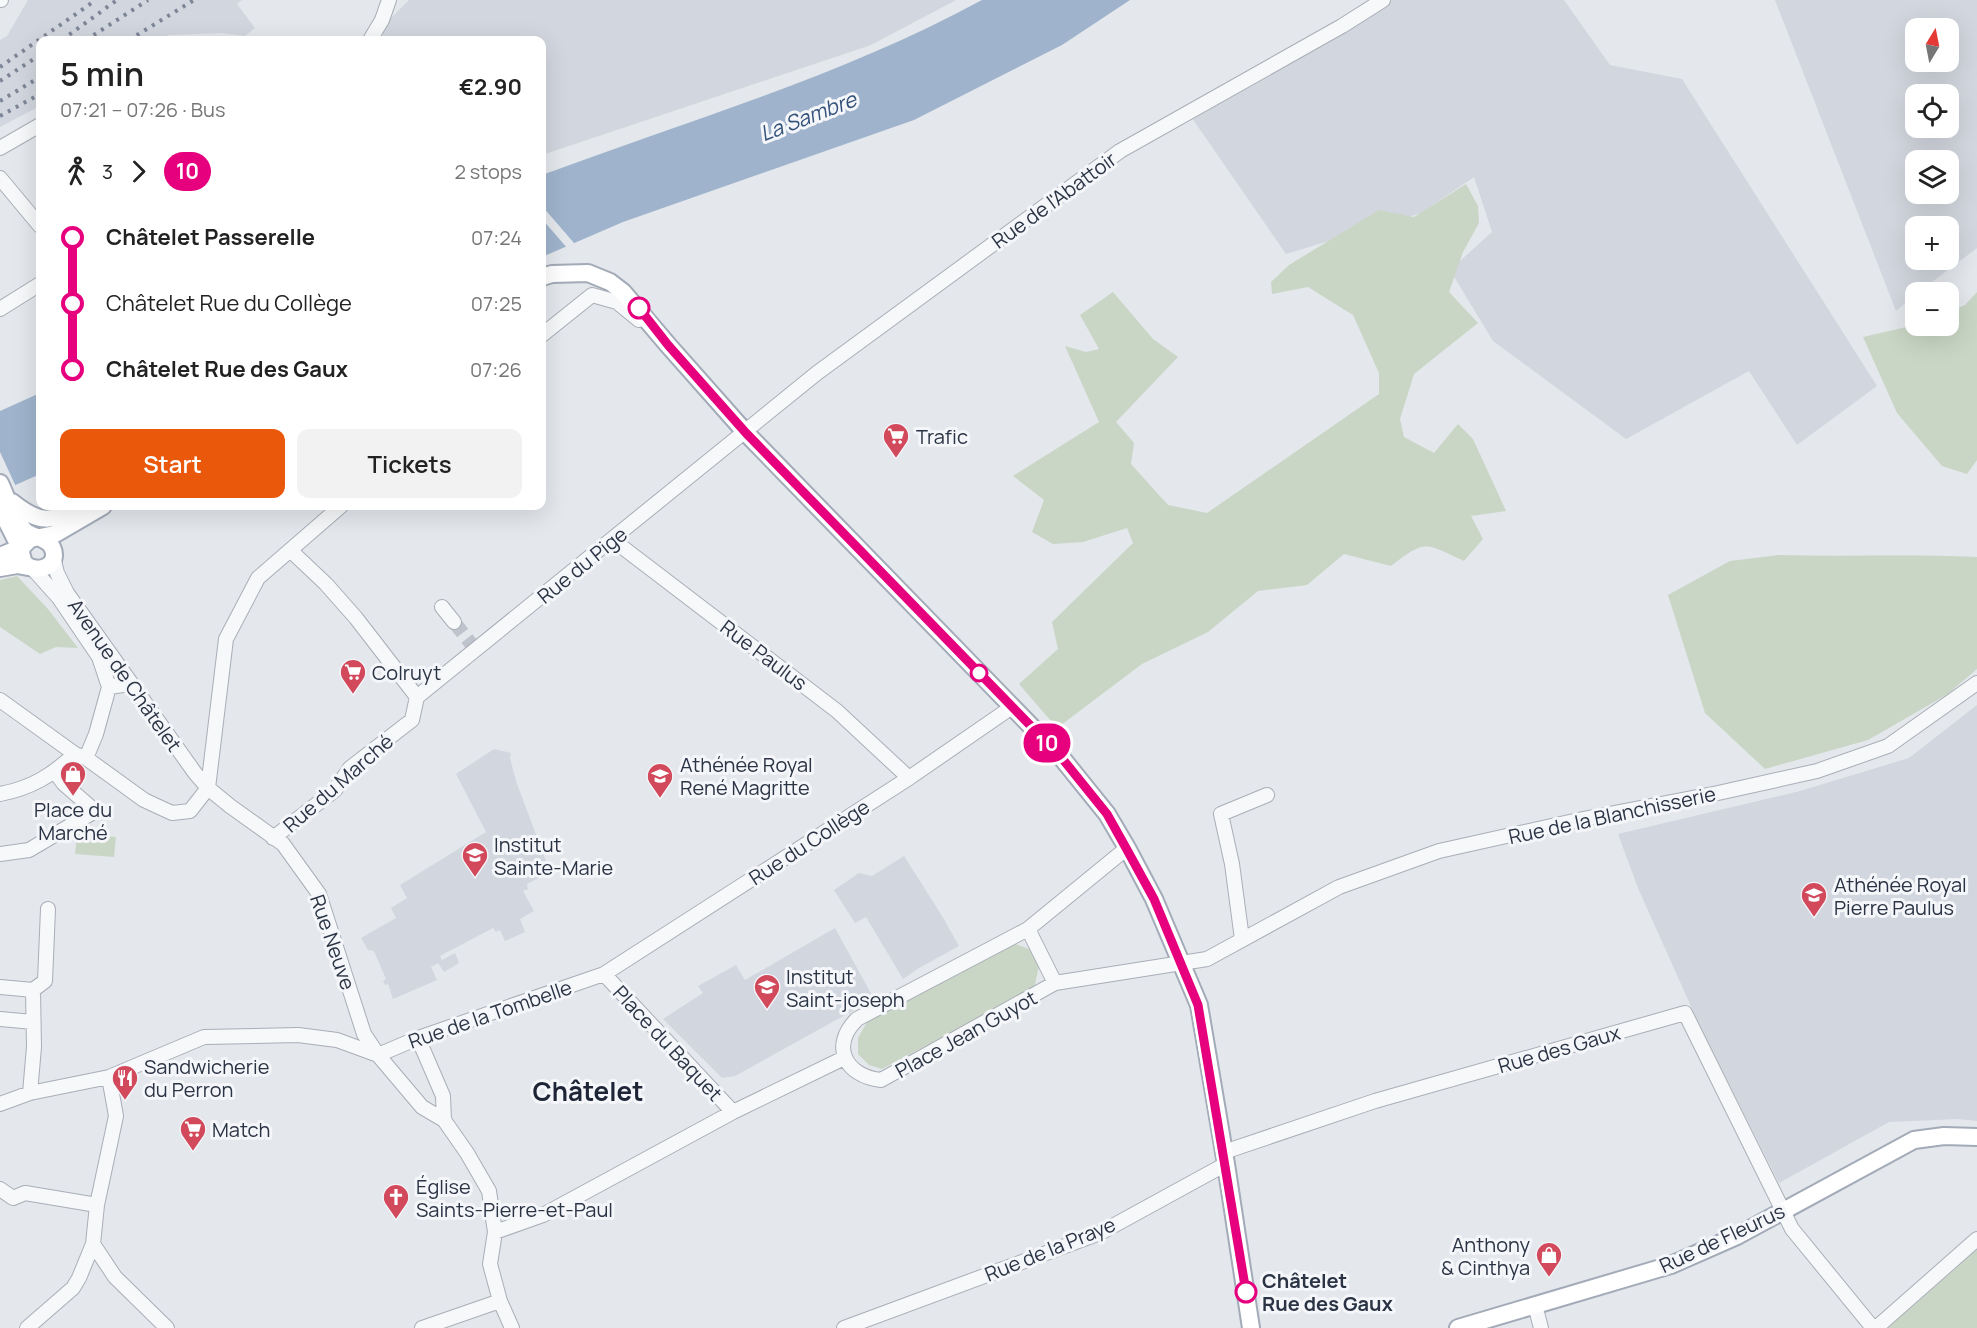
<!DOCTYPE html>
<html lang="en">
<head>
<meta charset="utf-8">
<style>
  body { margin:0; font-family:Manrope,sans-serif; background:#f2f2f2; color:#222; height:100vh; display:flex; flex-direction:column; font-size:22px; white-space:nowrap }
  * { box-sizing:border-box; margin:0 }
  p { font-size:20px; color:#767676 }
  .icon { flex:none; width:33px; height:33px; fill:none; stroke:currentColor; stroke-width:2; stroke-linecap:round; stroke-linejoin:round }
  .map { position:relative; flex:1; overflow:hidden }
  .panel { position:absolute; left:36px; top:36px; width:510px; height:474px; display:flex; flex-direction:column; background:#fff; border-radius:12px; box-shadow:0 6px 24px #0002 }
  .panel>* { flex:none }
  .badge { padding:0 12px; border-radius:20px; font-size:21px; line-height:39px }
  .needle { width:39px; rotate:10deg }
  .tools { position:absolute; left:1905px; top:18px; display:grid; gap:12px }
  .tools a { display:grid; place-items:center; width:54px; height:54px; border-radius:12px; background:#fff; box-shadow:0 6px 24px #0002; font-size:30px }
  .map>.badge { position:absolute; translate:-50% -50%; box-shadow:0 0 0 3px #fff }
  .legs { display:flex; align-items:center; gap:9px; height:66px; padding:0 24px; font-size:20px }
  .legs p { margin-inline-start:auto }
  .overview { display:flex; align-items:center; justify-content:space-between; height:102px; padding:0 24px }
  h1 { font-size:33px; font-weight:600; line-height:45px }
  .button { display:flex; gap:12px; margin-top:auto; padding:12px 24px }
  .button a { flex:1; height:69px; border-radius:12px; background:#ea580c; color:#fff; font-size:24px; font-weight:600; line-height:69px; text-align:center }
  .button a+a { background:#f2f2f2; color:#222 }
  ul { padding:0 24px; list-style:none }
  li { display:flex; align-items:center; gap:21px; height:66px; font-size:22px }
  li i { display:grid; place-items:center; width:9px; height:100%; margin:0 8px; background:currentColor }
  li i::after { content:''; width:15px; height:15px; margin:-8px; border:4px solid; border-radius:50%; background:#fff }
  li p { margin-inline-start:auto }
  li:first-child i { background:linear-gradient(#0000 50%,currentColor 0) }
  li:last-child i { background:linear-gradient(currentColor 50%,#0000 0) }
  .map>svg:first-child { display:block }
  .built { fill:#d2d6de; fill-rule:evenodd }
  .green { fill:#c9d6c5 }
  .water { fill:#9fb4cc }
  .pier { fill:#e4e7ec }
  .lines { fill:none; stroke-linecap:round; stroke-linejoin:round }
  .minor-tunnel { stroke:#bfc3cb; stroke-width:14; stroke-dasharray:14 7; stroke-linecap:butt }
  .minor-casing { stroke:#a9aeb7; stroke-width:16 }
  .major-casing { stroke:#a3abb8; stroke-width:20 }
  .minor { stroke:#f7f8fa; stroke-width:14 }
  .major { stroke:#fff; stroke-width:16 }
  .rail { stroke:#7d8696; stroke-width:4; stroke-dasharray:3 6; stroke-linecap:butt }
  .line-1-casing { stroke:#fff; stroke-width:14 }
  .line-1 { stroke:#e6007e; stroke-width:9 }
  .stop-1-dot { fill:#fff; stroke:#e6007e; stroke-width:3 }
  .labels { text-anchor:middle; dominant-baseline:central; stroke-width:6; stroke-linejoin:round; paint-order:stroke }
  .street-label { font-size:20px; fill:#2b3445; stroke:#f4f6f9 }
  .poi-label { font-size:20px; fill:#2b3445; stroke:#f4f6f9; text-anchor:start }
  .stop-label { font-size:20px; font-weight:bold; fill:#2b3445; stroke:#f4f6f9; text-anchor:start }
  .water-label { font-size:21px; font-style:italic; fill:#34527a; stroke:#f4f6f9 }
  .district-label { font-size:26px; font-weight:bold; fill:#1d2536; stroke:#f4f6f9 }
</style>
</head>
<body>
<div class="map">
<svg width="1977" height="1328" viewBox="0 0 1977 1328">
  <rect width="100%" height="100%" fill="#e4e7ec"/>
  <path class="built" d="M28 0H242L237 4 255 28 245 36 222 33 169 35 158 40H40V106L0 127V40L7 36Z
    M409 0H956L871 45 542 155V40H385L380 29Z
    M1391 0H1564L1610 65 1682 79 1877 386 1797 445 1749 371 1626 439 1493 341 1450 270 1492 232 1474 177 1421 213 1286 254 1192 118Z
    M1775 0H1977V248L1919 292H1916L1915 295 1896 311ZM1948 28V62H1916V28ZM1948 94V128H1916V94ZM1948 160V194H1916V160ZM1948 226V260H1916V226Z
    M1977 705V1121L1958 1119 1889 1122 1779 1183 1697 1020 1638 888 1618 834 1800 791 1909 758Z
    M494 749 511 753 510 758 516 781 550 872 527 884 528 889 523 891 534 911 520 919 525 932 505 941 500 930 496 932 493 928 440 956 442 960 455 953 459 963 444 972 438 963 431 967 437 980 393 999 388 984 385 985 383 981 386 979 374 951 368 950 361 938 396 918 391 908 407 898 400 885 486 832 456 774Z
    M904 856 942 916 959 946 919 968 903 979 866 917 855 923 834 890 859 873 872 876Z
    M835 928 874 999 735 1076 722 1078 663 1019 703 993 698 986 736 965 745 980Z"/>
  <path class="green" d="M1466 184 1478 206 1479 223 1463 252 1449 292 1478 323 1414 374 1400 419 1404 437 1434 453 1458 424 1473 439 1506 511 1471 516 1483 539 1464 561C1424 543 1427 539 1391 566L1344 554 1307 585 1258 591 1208 632 1142 664 1057 728 1019 684 1058 649 1052 622 1133 543 1127 528 1083 542 1053 544 1032 532 1044 500 1013 476 1099 422 1065 346 1086 352 1099 349 1080 315 1113 292 1153 339 1178 357 1116 422 1134 443 1131 464 1168 505 1207 513 1379 394V373L1353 315 1308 287 1272 294 1271 282 1289 265 1379 210 1414 217Z
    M1977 292V460L1967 474 1942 466 1897 413 1863 337 1915 325 1948 326 1949 312 1965 305Z
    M1779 555C1845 557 1911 554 1977 557V669L1948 694 1868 740 1765 769 1705 713 1668 595 1730 561Z
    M17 576 48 609 78 648 56 647 40 654 0 627V580Z
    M77 834 116 837 114 857 75 854Z
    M1013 943 1029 949 1039 966 1034 989 882 1069 869 1065 858 1054V1038L867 1022Z
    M1977 1250V1328H1888L1899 1318Z"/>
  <path class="water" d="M982 0H1130L1062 45 914 120 623 222 542 257V175C690 120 842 76 982 0Z
    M40 393V474L0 492V411Z"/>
  <path class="pier" d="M542 206 574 243 576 246 568 249 542 219Z
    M0 452 17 489 0 495Z"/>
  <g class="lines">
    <path class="minor-tunnel" d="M454 622 472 645"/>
    <g class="minor-casing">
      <path id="minor" d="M0 0H1
        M370 40 382 20 389 0
        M0 148 40 125
        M0 178 40 226
        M0 309 40 284
        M542 335 592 295 617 302 639 320
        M613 540 837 711 909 778
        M290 550 326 584 356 618 417 697
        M53 556 57 573 67 593 195 773 208 788 230 806 283 844 319 894 364 1034 378 1055 422 1107 444 1120 467 1153 489 1191 495 1232 490 1264 500 1301 512 1328
        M33 569 59 598 99 657 109 687
        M442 607 454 622
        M417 697 817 373 1120 151 1342 26 1383 0
        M0 700 75 754 86 758 144 800 172 813 190 811 208 788
        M86 758 96 734 109 687 130 684
        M208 788 226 639 258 578 341 506
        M0 794C32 788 52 775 75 754
        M273 838 335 790 350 768 412 720 417 697
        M0 854 29 850 95 811 64 784 55 772
        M1028 929 1055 983 881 1080C845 1076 830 1046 857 1019L1028 929 1127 848
        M1242 939 1232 864 1221 814 1267 795
        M604 974 733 1112
        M1055 983 1207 959 1339 887 1439 851 1583 819 1718 793 1817 771 1888 746 1977 683
        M0 987 33 990
        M33 990 45 981 48 909
        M0 1019 33 1022
        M418 1038 443 1096 444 1120
        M378 1055 418 1038 604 974 909 778 1012 707
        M30 1093 34 1047 33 990
        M0 1104 30 1093 109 1077 204 1037 298 1035 337 1040 378 1055
        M1224 1152 1375 1101 1685 1013 1792 1229 1873 1328
        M0 1189 13 1198 25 1193 97 1205
        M495 1232 543 1215 733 1112 844 1058
        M93 1244 115 1277 167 1328
        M1535 1305 1541 1328
        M27 1328 73 1288 79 1278 93 1244 97 1205 116 1116 109 1077
        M422 1328 500 1301
        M844 1328 1100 1233 1226 1164
        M1876 1328 1977 1239"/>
    </g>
    <g class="major-casing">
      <path id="major" d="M542 277 552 274 588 273 610 282 623 292 668 345 746 433 1061 757 1107 814 1127 848 1154 899 1199 1005 1226 1164 1251 1328
        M0 483C7 498 13 518 24 530 31 538 46 536 52 547 61 565 38 576 24 563L21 553 22 547 16 540 0 508
        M12 502C39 524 51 523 80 506
        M0 556 22 547 30 539 55 534 103 506
        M0 568 17 565 28 567
        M1458 1328 1671 1265 1737 1236 1914 1140 1944 1136 1977 1137"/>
    </g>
    <use href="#minor" class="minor"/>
    <use href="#major" class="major"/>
    <path class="rail" d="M62 40 117 0
      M86 40 148 0
      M129 40 194 0
      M0 67 96 0
      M0 81 40 55
      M0 101 40 77
      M0 116 40 94"/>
  </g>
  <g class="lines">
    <g class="line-1-casing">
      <path id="line-1" d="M639 308 668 345 746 433 1061 757 1107 814 1126 848 1154 899 1198 1005 1246 1292"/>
    </g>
    <use href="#line-1" class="line-1"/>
  </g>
  <defs>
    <g id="supermarket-pin" transform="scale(1.35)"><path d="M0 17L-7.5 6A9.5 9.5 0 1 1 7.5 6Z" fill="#d1495b" stroke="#f4f6f9"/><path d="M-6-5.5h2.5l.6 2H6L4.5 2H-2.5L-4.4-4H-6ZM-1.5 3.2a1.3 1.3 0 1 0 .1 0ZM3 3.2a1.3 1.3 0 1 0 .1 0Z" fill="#fff"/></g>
    <g id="shop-pin" transform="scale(1.35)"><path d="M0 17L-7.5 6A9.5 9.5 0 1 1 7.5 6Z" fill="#d1495b" stroke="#f4f6f9"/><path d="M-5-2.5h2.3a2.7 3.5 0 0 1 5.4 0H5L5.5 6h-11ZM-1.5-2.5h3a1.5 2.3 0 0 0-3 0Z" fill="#fff"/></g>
    <g id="school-pin" transform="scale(1.35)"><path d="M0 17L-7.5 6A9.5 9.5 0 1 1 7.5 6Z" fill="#d1495b" stroke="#f4f6f9"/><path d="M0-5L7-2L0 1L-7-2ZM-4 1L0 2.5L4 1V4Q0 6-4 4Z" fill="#fff"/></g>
    <g id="restaurant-pin" transform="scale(1.35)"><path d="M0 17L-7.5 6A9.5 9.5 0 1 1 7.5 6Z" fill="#d1495b" stroke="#f4f6f9"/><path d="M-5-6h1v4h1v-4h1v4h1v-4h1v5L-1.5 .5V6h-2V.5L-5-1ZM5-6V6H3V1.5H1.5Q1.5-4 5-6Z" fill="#fff"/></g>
    <g id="church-pin" transform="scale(1.35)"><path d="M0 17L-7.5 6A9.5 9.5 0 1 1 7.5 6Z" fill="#d1495b" stroke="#f4f6f9"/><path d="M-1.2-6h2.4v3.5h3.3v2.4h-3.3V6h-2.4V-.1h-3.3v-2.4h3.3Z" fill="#fff"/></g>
  </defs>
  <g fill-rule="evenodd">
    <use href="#supermarket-pin" x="896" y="436"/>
    <use href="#supermarket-pin" x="353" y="672"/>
    <use href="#shop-pin" x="73" y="774"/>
    <use href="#school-pin" x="660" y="776"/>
    <use href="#school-pin" x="475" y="855"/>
    <use href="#school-pin" x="1814" y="895"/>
    <use href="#school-pin" x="767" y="987"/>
    <use href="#restaurant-pin" x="125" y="1078"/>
    <use href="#supermarket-pin" x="193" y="1129"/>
    <use href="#church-pin" x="396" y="1197"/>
    <use href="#shop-pin" x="1549" y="1255"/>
  </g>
  <g class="stop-1-dot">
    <circle cx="639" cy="308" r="10"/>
    <circle cx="979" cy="673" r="8"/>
    <circle cx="1246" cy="1292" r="10"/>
  </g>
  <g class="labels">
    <g class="street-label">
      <text transform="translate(1054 200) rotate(-36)">Rue de l'Abattoir</text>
      <text transform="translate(582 565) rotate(-39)">Rue du Pige</text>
      <text transform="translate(764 655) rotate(37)">Rue Paulus</text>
      <text transform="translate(125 675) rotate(55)">Avenue de Châtelet</text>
      <text transform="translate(338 783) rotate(-41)">Rue du Marché</text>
      <text transform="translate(1612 815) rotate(-12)">Rue de la Blanchisserie</text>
      <text transform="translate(809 842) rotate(-33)">Rue du Collège</text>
      <text transform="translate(333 942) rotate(71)">Rue Neuve</text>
      <text transform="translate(490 1014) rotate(-19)">Rue de la Tombelle</text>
      <text transform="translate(966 1034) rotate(-29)">Place Jean Guyot</text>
      <text transform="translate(668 1043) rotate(47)">Place du Baquet</text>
      <text transform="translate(1559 1049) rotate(-16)">Rue des Gaux</text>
      <text transform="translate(1722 1238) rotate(-25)">Rue de Fleurus</text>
      <text transform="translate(1050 1249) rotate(-22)">Rue de la Praye</text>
    </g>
    <g class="poi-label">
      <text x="916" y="436">Trafic</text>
      <text x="372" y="672">Colruyt</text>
      <text x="680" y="764">Athénée Royal<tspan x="680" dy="23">René Magritte</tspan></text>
      <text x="73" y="809" text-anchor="middle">Place du<tspan x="73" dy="23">Marché</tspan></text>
      <text x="494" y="844">Institut<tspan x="494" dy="23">Sainte-Marie</tspan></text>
      <text x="1834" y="884">Athénée Royal<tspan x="1834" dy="23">Pierre Paulus</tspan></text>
      <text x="786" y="976">Institut<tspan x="786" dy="23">Saint-joseph</tspan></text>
      <text x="144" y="1066">Sandwicherie<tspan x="144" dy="23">du Perron</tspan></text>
      <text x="212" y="1129">Match</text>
      <text x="416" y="1186">Église<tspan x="416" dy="23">Saints-Pierre-et-Paul</tspan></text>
      <text x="1530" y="1244" text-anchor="end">Anthony<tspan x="1530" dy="23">&amp; Cinthya</tspan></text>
    </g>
    <g class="stop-label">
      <text x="1262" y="1280">Châtelet<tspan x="1262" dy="23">Rue des Gaux</tspan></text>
    </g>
    <g class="water-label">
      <text transform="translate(808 116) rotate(-21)">La Sambre</text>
    </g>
    <g class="district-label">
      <text x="588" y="1091">Châtelet</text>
    </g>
  </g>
</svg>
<div class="tools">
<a><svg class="needle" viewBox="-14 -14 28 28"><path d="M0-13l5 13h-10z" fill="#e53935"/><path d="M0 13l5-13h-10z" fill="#767676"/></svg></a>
<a><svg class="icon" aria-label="locate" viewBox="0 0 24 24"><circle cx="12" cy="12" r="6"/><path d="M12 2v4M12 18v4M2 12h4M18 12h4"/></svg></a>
<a><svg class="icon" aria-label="layers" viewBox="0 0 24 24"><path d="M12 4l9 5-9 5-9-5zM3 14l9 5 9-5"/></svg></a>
<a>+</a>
<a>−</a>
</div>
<b class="badge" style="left:1047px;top:743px;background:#e6007e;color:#fff">10</b>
<section class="panel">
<div class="overview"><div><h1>5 min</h1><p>07:21 – 07:26 · Bus</p></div><b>€2.90</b></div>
<div class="legs"><svg class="icon" aria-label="walk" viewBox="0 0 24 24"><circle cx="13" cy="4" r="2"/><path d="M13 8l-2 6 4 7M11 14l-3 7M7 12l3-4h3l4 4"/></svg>3<svg class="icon" aria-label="forward" viewBox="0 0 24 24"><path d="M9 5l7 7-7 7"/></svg><b class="badge" style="background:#e6007e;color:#fff">10</b><p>2 stops</p></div>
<ul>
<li><i style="color:#e6007e"></i><b>Châtelet Passerelle</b><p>07:24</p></li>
<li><i style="color:#e6007e"></i><span>Châtelet Rue du Collège</span><p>07:25</p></li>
<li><i style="color:#e6007e"></i><b>Châtelet Rue des Gaux</b><p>07:26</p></li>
</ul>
<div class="button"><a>Start</a><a>Tickets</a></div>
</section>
</div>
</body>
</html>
